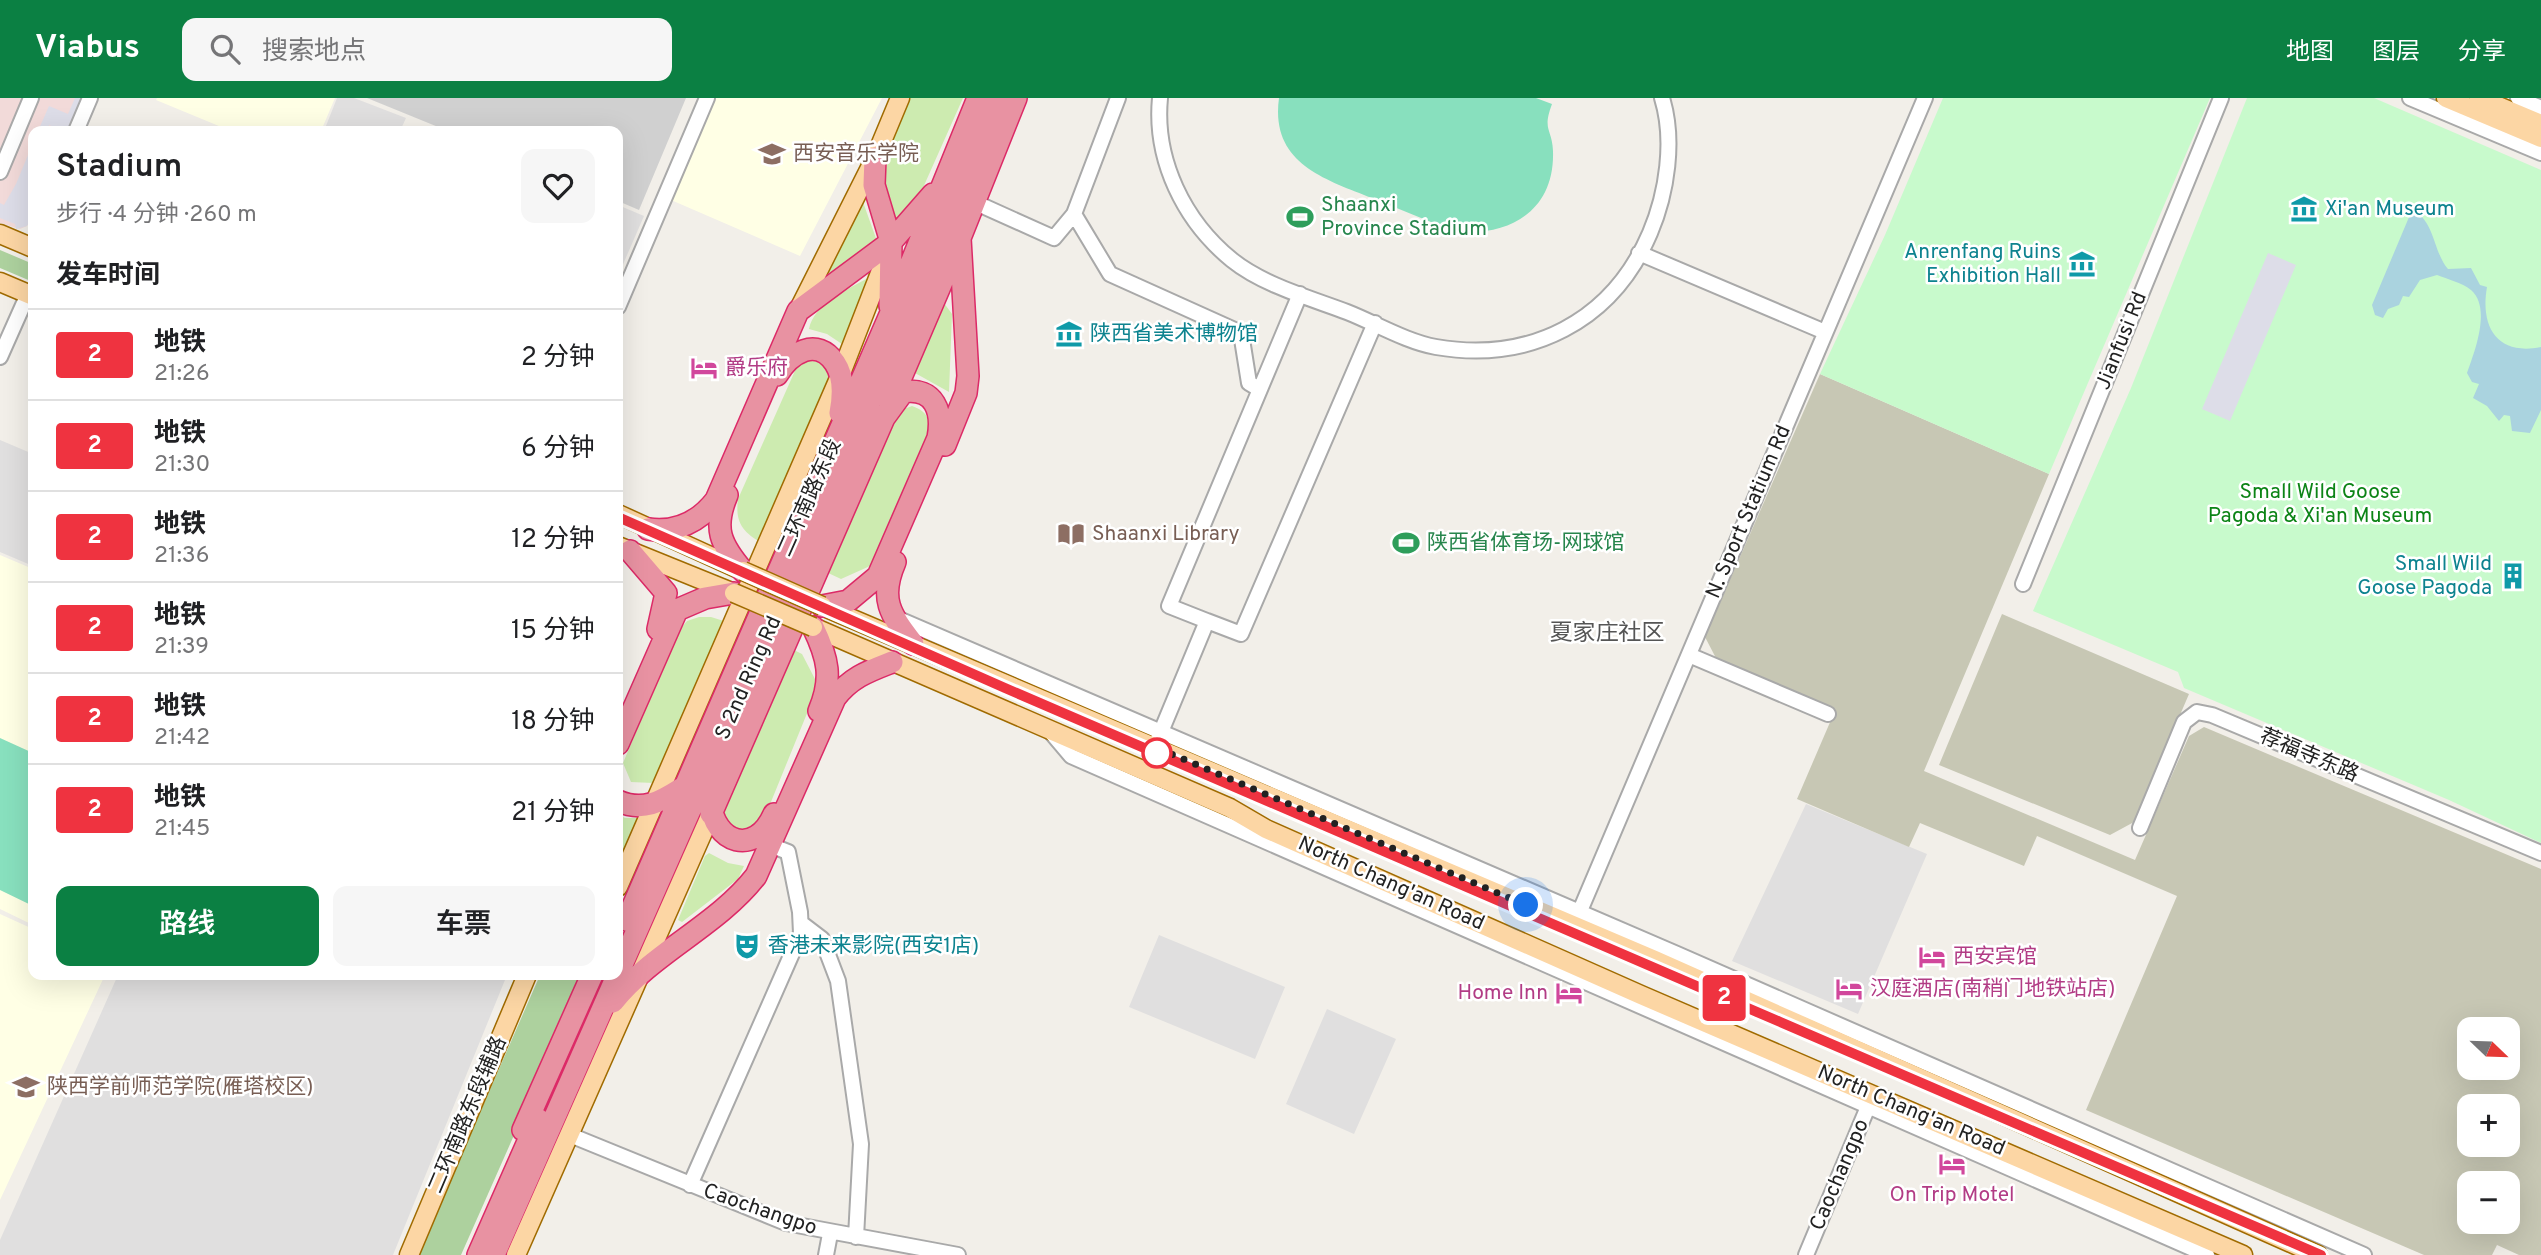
<!DOCTYPE html>
<html lang="zh">
<head>
<meta charset="utf-8">
<style>
  body { margin:0; font-family:Overpass,"Noto Sans SC",sans-serif; background:#f6f6f6; color:#202124; height:100vh; display:flex; flex-direction:column; font-size:26px; white-space:nowrap }
  * { box-sizing:border-box; margin:0 }
  p { font-size:23px; color:#757577 }
  .icon { flex:none; width:38px; height:38px; fill:none; stroke:currentColor; stroke-width:2; stroke-linecap:round; stroke-linejoin:round }
  .map { position:relative; flex:1; overflow:hidden }
  .panel { position:absolute; left:28px; top:28px; width:595px; height:854px; display:flex; flex-direction:column; background:#fff; border-radius:14px; box-shadow:0 7px 28px #0002 }
  .panel>* { flex:none }
  .badge { padding:0 14px; border-radius:5px; font-size:24px; line-height:46px }
  .needle { width:46px; rotate:113deg }
  .fabs { position:absolute; left:2457px; top:919px; display:grid; gap:14px }
  .fabs a { display:grid; place-items:center; width:63px; height:63px; border-radius:14px; background:#fff; box-shadow:0 7px 28px #0002; font-size:35px }
  .you { position:absolute; width:35px; height:35px; margin:-18px; border:5px solid #fff; border-radius:50%; background:#1a73e8; box-shadow:0 0 0 10px #1a73e833 }
  .map>.badge { position:absolute; translate:-50% -50%; box-shadow:0 0 0 4px #fff }
  h2 { padding:0 28px; font-size:26px; line-height:63px }
  .round { display:grid; place-items:center; flex:none; width:74px; height:74px; border-radius:14px; background:#f6f6f6 }
  .summary { display:flex; align-items:center; justify-content:space-between; height:119px; padding:0 28px }
  h1 { font-size:33px; font-weight:600; line-height:52px }
  .cta { display:flex; gap:14px; margin-top:auto; padding:14px 28px }
  .cta a { flex:1; height:80px; border-radius:14px; background:#0b8043; color:#fff; font-size:28px; font-weight:600; line-height:80px; text-align:center }
  .cta a+a { background:#f6f6f6; color:#202124 }
  ul { padding:0; list-style:none }
  li { display:flex; align-items:center; gap:21px; height:91px; padding:0 28px; border-top:2px solid #e0e0e0 }
  li div { flex:1 }
  li b { display:block; font-size:26px }
  li em { font-style:normal }
  li .badge { min-width:77px; font-weight:700; text-align:center }
  header { display:flex; align-items:center; gap:42px; box-sizing:border-box; height:98px; padding:0 35px; background:#0b8043; color:#fff }
  header strong { font-size:33px }
  nav { display:flex; gap:38px; margin-inline-start:auto; font-size:24px }
  .search { width:490px; height:63px; background:#f6f6f6; display:flex; align-items:center; gap:18px; box-sizing:border-box; padding:0 24px; border-radius:14px; color:#757577; font-size:26px }
  .map>svg:first-child { display:block }
  .residential { fill:#e0dfdf }
  .commercial { fill:#f2dad9 }
  .education { fill:#ffffe5 }
  .religious { fill:#d0d0d0 }
  .construction { fill:#c7c7b4; fill-rule:evenodd }
  .grass { fill:#cdebb0 }
  .forest { fill:#add19e }
  .park { fill:#c8facc }
  .pitch { fill:#88e0be }
  .plaza { fill:#dddde8 }
  .water { fill:#aad3df }
  .lines { fill:none; stroke-linecap:round; stroke-linejoin:round }
  .minor-casing { stroke:#a9a9a9; stroke-width:18 }
  .major-casing { stroke:#a06b00; stroke-width:21 }
  .highway-casing { stroke:#dc2a67; stroke-width:24 }
  .minor { stroke:#fff; stroke-width:14 }
  .major { stroke:#fcd6a4; stroke-width:18 }
  .highway { stroke:#e892a2; stroke-width:21 }
  .major-bridge-casing { stroke:#a06b00; stroke-width:21; stroke-linecap:butt }
  .major-bridge { stroke:#fcd6a4; stroke-width:18 }
  .line-casing { stroke:#fff; stroke-width:16 }
  .line { stroke:#ef3340; stroke-width:10 }
  .walk { stroke:#222; stroke-width:7; stroke-dasharray:0 12.6 }
  .stop-dot { fill:#fff; stroke:#ef3340; stroke-width:3.5 }
  .labels { text-anchor:middle; dominant-baseline:central; stroke-width:5; stroke-linejoin:round; paint-order:stroke }
  .education-label { font-size:21px; fill:#785e54; stroke:#fff; text-anchor:start }
  .leisure-label { font-size:21px; fill:#27864d; stroke:#fff; text-anchor:start }
  .culture-label { font-size:21px; fill:#0d838f; stroke:#fff; text-anchor:start }
  .street-label { font-size:21px; fill:#222; stroke:#fff }
  .hotel-label { font-size:21px; fill:#b23c85; stroke:#fff; text-anchor:start }
  .park-label { font-size:21px; fill:#0c8416; stroke:#fff }
  .neighbourhood-label { font-size:23px; fill:#555; stroke:#fff }
</style>
</head>
<body>
<header>
<strong>Viabus</strong>
<div class="search"><svg class="icon" aria-label="search" viewBox="0 0 24 24"><circle cx="10" cy="10" r="6"/><path d="M15 15l6 6"/></svg>搜索地点</div>
<nav><a>地图</a><a>图层</a><a>分享</a></nav>
</header>
<div class="map">
<svg width="2541" height="1157" viewBox="0 0 2541 1157">
  <rect width="100%" height="100%" fill="#f2efe9"/>
  <path class="residential" d="M337 0H354L406 20 400 33H324Z
    M618 107 644 118 618 178Z
    M0 342 33 356V468L0 454Z
    M1806 706 1927 756 1858 916 1732 863Z
    M1159 837 1285 889 1255 961 1129 909Z
    M118 877H507L393 1157H0V1142Z
    M1327 911 1396 941 1354 1036 1286 1006Z"/>
  <path class="commercial" d="M0 0H82L68 33H33V116L27 128 20 131 0 125Z"/>
  <path class="education" d="M157 0H335L321 33H231L156 2Z
    M714 0H882L800 158 671 102Z
    M0 457 33 471V827L0 811Z
    M0 816 33 831V877H105L0 1102Z"/>
  <path class="religious" d="M367 0H686L639 112 618 103V33H448Z"/>
  <path class="construction" d="M1820 276 2049 376 1924 673 2135 762 2189 638 2204 629 2541 771V1157H2519L2497 1147 2492 1157H2424L2086 1012 2177 798 2037 738 2024 768 1920 725 1909 749 1797 701 1834 615 1718 564 1705 539ZM2469 931H2508V970H2469ZM2469 1008H2508V1046H2469ZM2469 1085H2508V1124H2469Z
    M2002 516 2189 596 2134 724 2110 737 1939 667Z"/>
  <path class="grass" d="M910 0H963L922 92 893 132 880 70Z
    M863 104 878 146 833 176 823 173Z
    M871 178 849 244 842 246 827 236 809 231C814 205 850 191 871 178Z
    M944 205 952 216 949 294 915 275Z
    M806 262 823 265 830 273 831 286 762 445C742 434 735 424 738 401L798 266Z
    M912 308C930 314 929 323 930 341L870 468 841 481 826 474 896 314Z
    M699 519H711L727 524 662 677 653 685 631 684 623 665 678 534 687 523Z
    M792 551 802 556 816 583 810 608 762 726 737 735 720 718Z
    M618 716 625 720H640L618 773Z
    M709 755 728 765 744 768 738 781 682 824 678 822 705 758Z"/>
  <path class="forest" d="M0 152 33 166V184L0 170Z
    M540 877H585L461 1157H418Z"/>
  <path class="park" d="M1943 0H2210L2049 376 1820 276 1885 137Z
    M2247 0H2374L2541 72V745L2449 702 2184 590 2178 574 2033 513 2131 290Z"/>
  <path class="pitch" d="M1279 0H1536L1552 6C1542 33 1552 30 1553 53 1555 114 1507 140 1453 133 1426 122 1399 111 1372 100 1324 81 1270 65 1279 0Z
    M0 640 33 655V808L0 792Z"/>
  <path class="plaza" d="M75 0H82L68 33H52L54 29 49 27 48 33H38L49 8 68 16Z
    M33 45 31 69 33 70V116L27 128 16 131 15 126 0 120V105L4 107 16 86Z
    M2268 155 2296 167 2230 323 2202 311Z"/>
  <path class="water" d="M2412 112C2435 122 2433 154 2448 171L2471 170 2480 187 2487 189C2480 229 2497 258 2541 249V312L2530 335 2512 333 2510 318 2504 317 2499 323 2487 308 2473 300 2479 286 2472 284 2467 275C2474 255 2492 210 2471 192 2463 185 2447 181 2437 177L2420 182 2409 199 2403 198 2399 207 2388 211 2383 220 2375 217 2372 207Z"/>
  <g class="lines">
    <g class="minor-casing">
      <path id="minor" d="M1118 0 1074 116 1110 176 1241 235 1249 285 1259 291
        M1160 0C1154 62 1184 123 1232 162 1263 187 1310 200 1347 214 1375 225 1407 244 1436 249 1530 265 1612 224 1650 135 1667 95 1675 42 1662 0
        M2410 0 2541 55
        M2518 0 2541 10
        M76 33 90 0
        M0 74 31 0
        M974 104 1054 140 1074 116
        M1639 155 1825 234
        M618 209 707 0
        M0 259 28 196
        M2023 486 2221 0
        M894 519 1677 856 2364 1157
        M1207 523 1169 508 1300 196
        M1689 557 1828 616
        M1049 632 1071 658 2207 1157
        M1158 641 1207 523 1241 536 1375 225
        M2140 730 2184 624 2197 614 2212 617 2541 755
        M1577 820 1925 0
        M801 825 822 841 838 883 861 1046 856 1139
        M570 1037 786 1125 958 1157
        M690 1087 801 835 800 814 788 754 770 747
        M826 1157 830 1136
        M1806 1157 1870 1004"/>
    </g>
    <g class="major-casing">
      <path id="major" d="M2446 0 2541 40
        M2479 0 2541 26
        M0 136 33 150
        M0 184 33 198
        M798 213 875 60 900 0
        M618 416 743 473
        M618 448 734 495
        M822 508 1655 862 2318 1157
        M813 529 1230 710 1266 731 1641 897 2243 1157
        M618 789 840 278 887 157
        M409 1157 527 877
        M516 1157 711 716"/>
    </g>
    <g class="highway-casing">
      <path id="highway" d="M875 60 874 87 891 144 890 208
        M951 151 960 140 1016 0
        M777 277C790 255 817 238 835 265 845 280 843 299 840 315
        M890 305 959 144
        M945 347 966 295 968 278 960 140
        M727 397C713 430 720 446 743 473
        M648 431C676 435 699 424 716 402L798 213 891 144 933 96
        M630 453 666 495 658 531
        M895 464C879 501 890 516 913 546
        M813 529C828 560 833 580 819 613
        M618 646 677 512 705 500 734 495
        M618 703C643 714 660 704 682 690
        M710 703C714 746 755 759 774 716
        M711 716 884 320 903 294C935 289 943 314 938 340L878 478 848 503 822 508
        M627 822 890 217 978 0
        M613 904C653 854 717 828 756 778L835 600C851 579 869 573 892 564
        M523 1032 592 877
        M478 1157 538 1021
        M494 1157 888 263 997 0"/>
    </g>
    <use href="#minor" class="minor"/>
    <use href="#major" class="major"/>
    <use href="#highway" class="highway"/>
    <g class="major-bridge-casing">
      <path id="major-bridge" d="M743 473 822 508
        M734 495 813 529"/>
    </g>
    <use href="#major-bridge" class="major-bridge"/>
  </g>
  <g class="lines">
    <g class="line-casing">
      <path id="line" d="M618 419 1005 590 2321 1157"/>
    </g>
    <use href="#line" class="line"/>
    <path class="walk" d="M1157 655 1155 649 1526 807"/>
  </g>
  <defs>
    <g id="university-bare" transform="scale(2.1)"><path d="M0-5L7-2L0 1L-7-2ZM-4 1L0 2.5L4 1V4Q0 6-4 4Z" fill="#8d6e63" stroke="#fff" stroke-width="2.5" paint-order="stroke"/></g>
    <g id="museum-bare" transform="scale(2.1)"><path d="M0-6L6-3V-2H-6V-3ZM-5-1h2V3h-2ZM-1-1h2V3h-2ZM3-1h2V3H3ZM-6 4H6V6H-6Z" fill="#0f9aa8" stroke="#fff" stroke-width="2.5" paint-order="stroke"/></g>
    <g id="stadium-bare" transform="scale(2.1)"><path d="M0-5a6.5 5 0 1 0 0 10a6.5 5 0 1 0 0-10ZM-3.5-1.8h7v3.6h-7Z" fill="#2e9e5b" stroke="#fff" stroke-width="2.5" paint-order="stroke"/></g>
    <g id="hotel-bare" transform="scale(2.1)"><path d="M-6-4.5h1.5V1H6V5H4.5V3h-9V5H-6ZM-4 0a1.8 1.8 0 1 1 3.6 0ZM.5 0V-2.5h3Q6-2.5 6 0Z" fill="#d1479c" stroke="#fff" stroke-width="2.5" paint-order="stroke"/></g>
    <g id="library-bare" transform="scale(2.1)"><path d="M-6-4Q-3-5.5-.7-3.5V5Q-3 3-6 4ZM6-4Q3-5.5 .7-3.5V5Q3 3 6 4Z" fill="#8d6e63" stroke="#fff" stroke-width="2.5" paint-order="stroke"/></g>
    <g id="building-bare" transform="scale(2.1)"><path d="M-4-6H4V6H1V3H-1V6H-4ZM-2.5-4.3h1.7v1.8h-1.7ZM.8-4.3h1.7v1.8H.8ZM-2.5-1h1.7V.8h-1.7ZM.8-1h1.7V.8H.8Z" fill="#0f9aa8" stroke="#fff" stroke-width="2.5" paint-order="stroke"/></g>
    <g id="theatre-bare" transform="scale(2.1)"><path d="M-5-5.5Q0-4 5-5.5V0Q5 5 0 6Q-5 5-5 0ZM-3.3-2.5H-1v1.5H-3.3ZM1-2.5H3.3v1.5H1ZM-2.8 1Q0 5.5 2.8 1Z" fill="#0f9aa8" stroke="#fff" stroke-width="2.5" paint-order="stroke"/></g>
  </defs>
  <g fill-rule="evenodd">
    <use href="#university-bare" x="772" y="56"/>
    <use href="#museum-bare" x="2304" y="111"/>
    <use href="#stadium-bare" x="1300" y="119"/>
    <use href="#museum-bare" x="2082" y="166"/>
    <use href="#museum-bare" x="1069" y="236"/>
    <use href="#hotel-bare" x="704" y="270"/>
    <use href="#library-bare" x="1071" y="436"/>
    <use href="#stadium-bare" x="1406" y="445"/>
    <use href="#building-bare" x="2513" y="478"/>
    <use href="#theatre-bare" x="747" y="848"/>
    <use href="#hotel-bare" x="1932" y="859"/>
    <use href="#hotel-bare" x="1849" y="891"/>
    <use href="#hotel-bare" x="1569" y="895"/>
    <use href="#university-bare" x="26" y="989"/>
    <use href="#hotel-bare" x="1952" y="1066"/>
  </g>
  <circle class="stop-dot" cx="1157" cy="655" r="14"/>
  <g class="labels">
    <g class="education-label">
      <text x="793" y="56">西安音乐学院</text>
      <text x="1092" y="436">Shaanxi Library</text>
      <text x="47" y="989">陕西学前师范学院(雁塔校区)</text>
    </g>
    <g class="leisure-label">
      <text x="1321" y="107">Shaanxi<tspan x="1321" dy="24">Province Stadium</tspan></text>
      <text x="1427" y="445">陕西省体育场-网球馆</text>
    </g>
    <g class="culture-label">
      <text x="2325" y="111">Xi'an Museum</text>
      <text x="2061" y="154" text-anchor="end">Anrenfang Ruins<tspan x="2061" dy="24">Exhibition Hall</tspan></text>
      <text x="1090" y="236">陕西省美术博物馆</text>
      <text x="2492" y="466" text-anchor="end">Small Wild<tspan x="2492" dy="24">Goose Pagoda</tspan></text>
      <text x="768" y="848">香港未来影院(西安1店)</text>
    </g>
    <g class="street-label">
      <text transform="translate(2122 243) rotate(-68)">Jianfusi Rd</text>
      <text transform="translate(810 400) rotate(-66)">二环南路东段</text>
      <text transform="translate(1749 414) rotate(-67)">N. Sport Statium Rd</text>
      <text transform="translate(749 580) rotate(-66)">S 2nd Ring Rd</text>
      <text transform="translate(2309 658) rotate(23)">荐福寺东路</text>
      <text transform="translate(1391 786) rotate(24)">North Chang'an Road</text>
      <text transform="translate(1911 1013) rotate(23)">North Chang'an Road</text>
      <text transform="translate(468 1017) rotate(-67)">二环南路东段辅路</text>
      <text transform="translate(1840 1077) rotate(-67)">Caochangpo</text>
      <text transform="translate(760 1112) rotate(19)">Caochangpo</text>
    </g>
    <g class="hotel-label">
      <text x="725" y="270">爵乐府</text>
      <text x="1953" y="859">西安宾馆</text>
      <text x="1870" y="891">汉庭酒店(南稍门地铁站店)</text>
      <text x="1548" y="895" text-anchor="end">Home Inn</text>
      <text x="1952" y="1097" text-anchor="middle">On Trip Motel</text>
    </g>
    <g class="park-label">
      <text x="2320" y="394">Small Wild Goose<tspan x="2320" dy="24">Pagoda &amp; Xi'an Museum</tspan></text>
    </g>
    <g class="neighbourhood-label">
      <text x="1607" y="536">夏家庄社区</text>
    </g>
  </g>
</svg>
<div class="fabs">
<a><svg class="needle" viewBox="-14 -14 28 28"><path d="M0-13l5 13h-10z" fill="#e53935"/><path d="M0 13l5-13h-10z" fill="#757577"/></svg></a>
<a>+</a>
<a>−</a>
</div>
<div class="you" style="left:1526px;top:807px"></div>
<b class="badge" style="left:1724px;top:900px;background:#ef3340;color:#fff">2</b>
<section class="panel">
<div class="summary"><div><h1>Stadium</h1><p>步行 · 4 分钟 · 260 m</p></div><a class="round"><svg class="icon" aria-label="heart" viewBox="0 0 24 24"><path d="M12 20l-8-8c-3-5 5-10 8-4 3-6 11-1 8 4z"/></svg></a></div>
<h2>发车时间</h2>
<ul>
<li><span class="badge" style="background:#ef3340;color:#fff">2</span><div><b>地铁</b><p>21:26</p></div><em>2 分钟</em></li>
<li><span class="badge" style="background:#ef3340;color:#fff">2</span><div><b>地铁</b><p>21:30</p></div><em>6 分钟</em></li>
<li><span class="badge" style="background:#ef3340;color:#fff">2</span><div><b>地铁</b><p>21:36</p></div><em>12 分钟</em></li>
<li><span class="badge" style="background:#ef3340;color:#fff">2</span><div><b>地铁</b><p>21:39</p></div><em>15 分钟</em></li>
<li><span class="badge" style="background:#ef3340;color:#fff">2</span><div><b>地铁</b><p>21:42</p></div><em>18 分钟</em></li>
<li><span class="badge" style="background:#ef3340;color:#fff">2</span><div><b>地铁</b><p>21:45</p></div><em>21 分钟</em></li>
</ul>
<div class="cta"><a>路线</a><a>车票</a></div>
</section>
</div>
</body>
</html>
